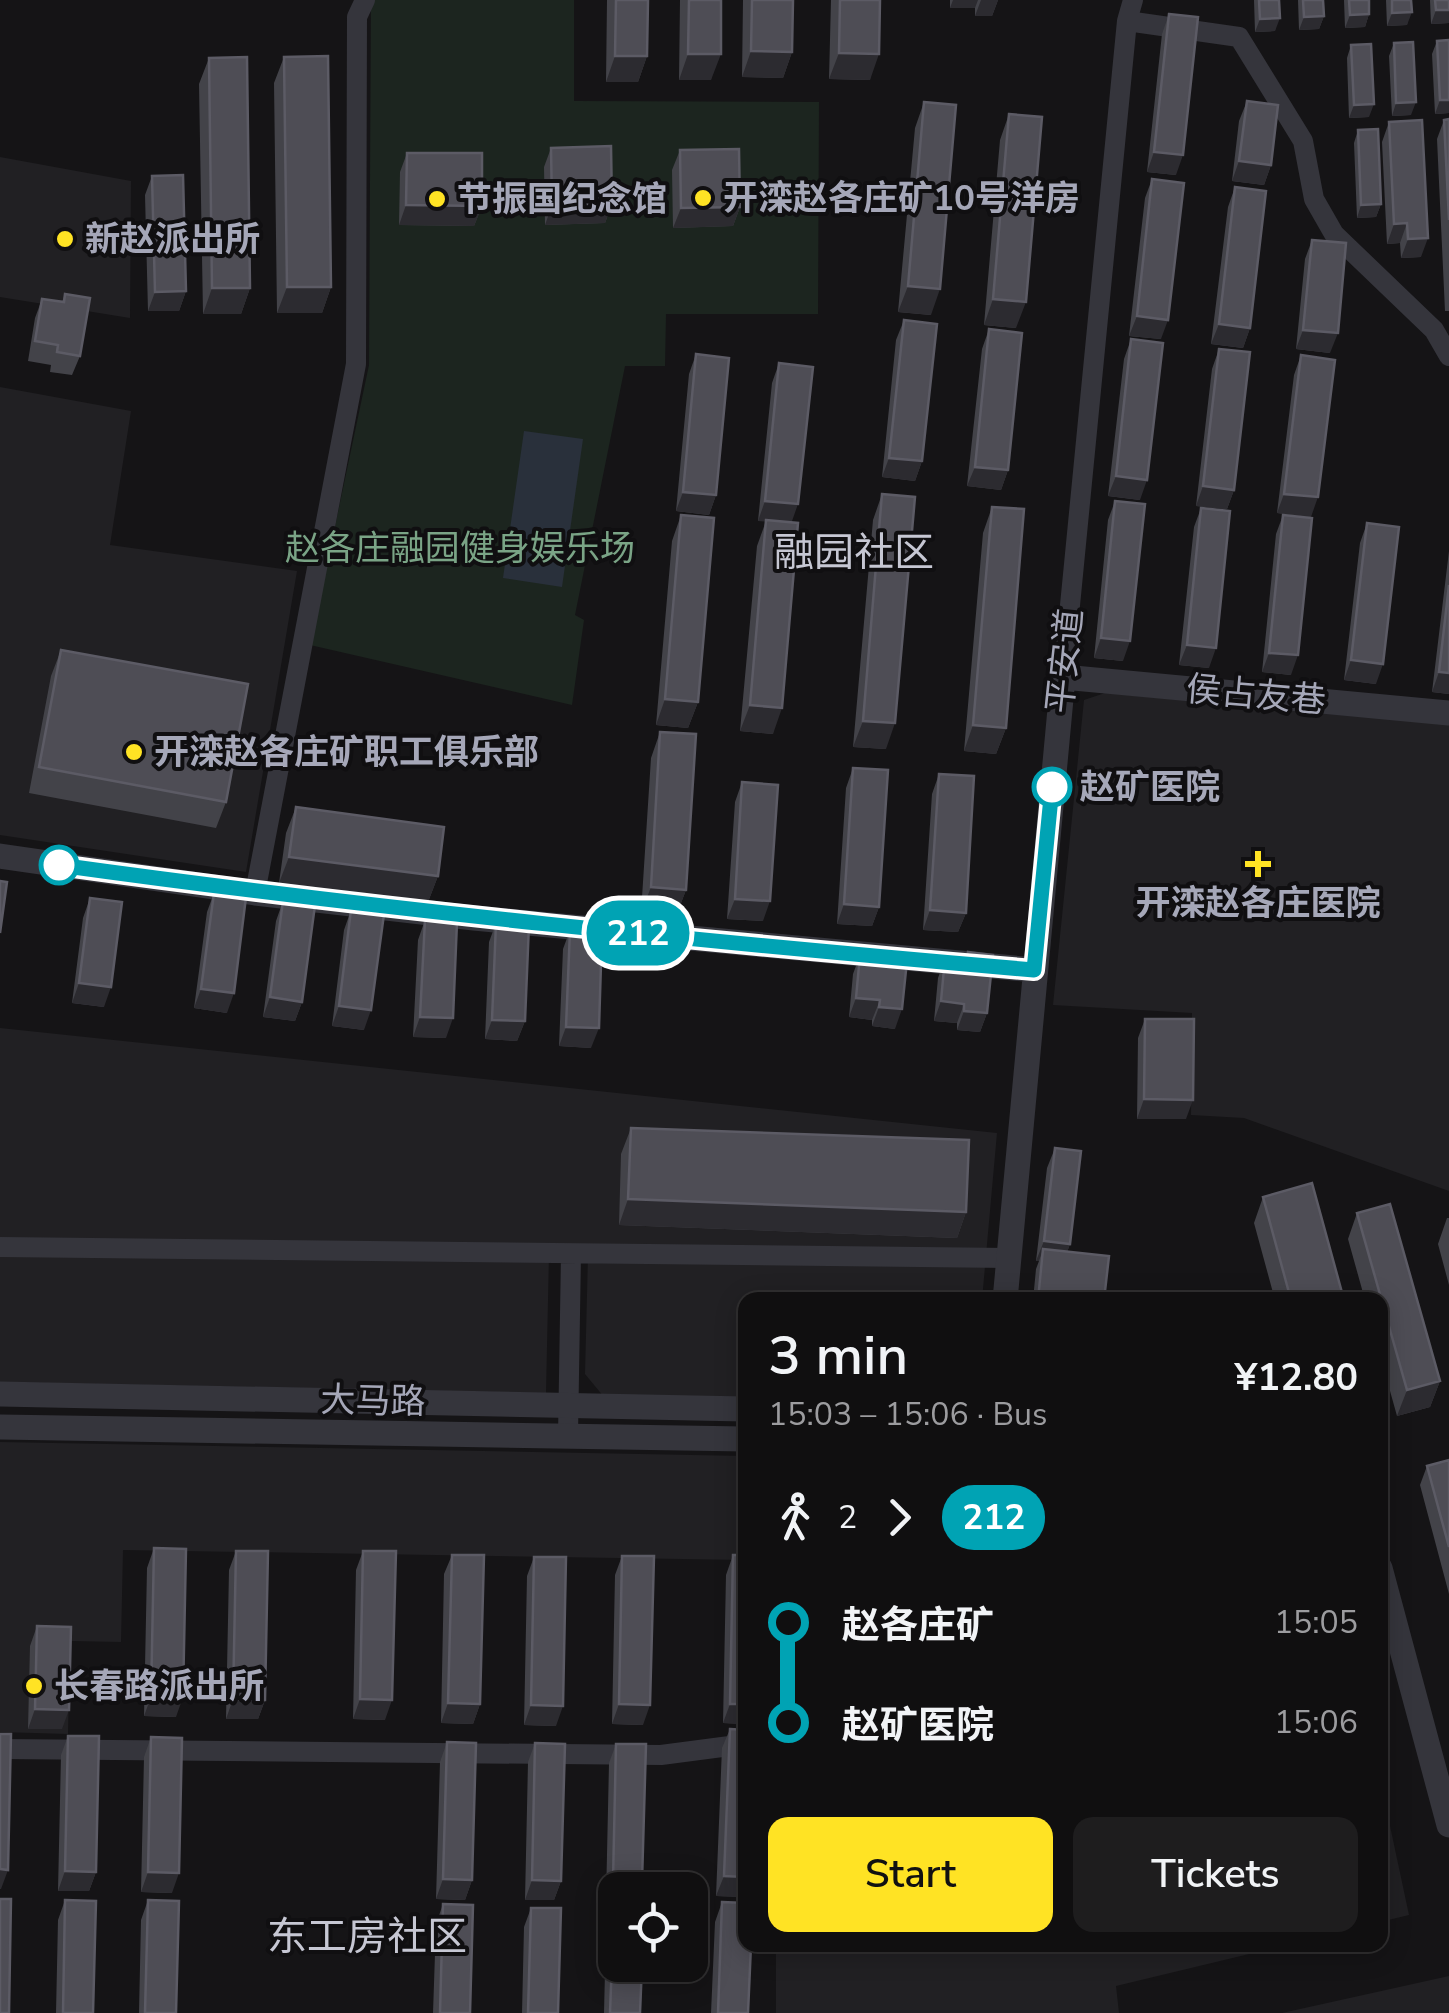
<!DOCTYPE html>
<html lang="en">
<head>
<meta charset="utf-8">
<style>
  body { margin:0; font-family:"Nunito Sans","Noto Sans SC",sans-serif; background:#1e1d1e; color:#f1f3f6; height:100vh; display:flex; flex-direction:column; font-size:38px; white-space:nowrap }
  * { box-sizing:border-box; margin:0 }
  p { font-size:32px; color:#9c9c9f }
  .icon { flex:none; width:55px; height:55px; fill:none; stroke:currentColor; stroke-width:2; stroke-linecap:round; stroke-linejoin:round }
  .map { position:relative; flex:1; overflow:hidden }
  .side { position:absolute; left:738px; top:1292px; width:650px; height:660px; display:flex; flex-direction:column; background:#100f10; border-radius:20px; box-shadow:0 5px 25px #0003,0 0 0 2px #302f30 }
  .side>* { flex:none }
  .badge { padding:0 20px; border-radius:32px; font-size:35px; line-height:65px }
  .tools { position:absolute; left:598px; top:1872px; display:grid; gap:20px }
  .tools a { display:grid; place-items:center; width:110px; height:110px; border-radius:20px; background:#100f10; box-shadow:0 5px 25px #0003,0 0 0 2px #302f30; font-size:50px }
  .map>.badge { position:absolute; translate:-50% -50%; box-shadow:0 0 0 5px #fff }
  .legs { display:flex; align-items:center; gap:15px; height:110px; padding:0 30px; font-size:32px }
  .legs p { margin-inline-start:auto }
  .headline { display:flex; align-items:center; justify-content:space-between; height:170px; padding:0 30px }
  h1 { font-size:55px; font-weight:600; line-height:75px }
  .action { display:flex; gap:20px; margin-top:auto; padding:20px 30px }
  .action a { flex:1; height:115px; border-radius:20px; background:#ffe324; color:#111; font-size:40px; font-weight:600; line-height:115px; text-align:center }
  .action a+a { background:#1e1d1e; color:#f1f3f6 }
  ul { padding:0 30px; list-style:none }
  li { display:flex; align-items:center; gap:35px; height:100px; font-size:38px }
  li i { display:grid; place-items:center; width:15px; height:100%; margin:0 12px; background:currentColor }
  li i::after { content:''; width:25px; height:25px; margin:-12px; border:8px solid; border-radius:50%; background:#100f10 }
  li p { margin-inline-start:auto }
  li:first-child i { background:linear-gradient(#0000 50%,currentColor 0) }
  li:last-child i { background:linear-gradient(currentColor 50%,#0000 0) }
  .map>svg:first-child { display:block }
  .built { fill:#212023 }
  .green { fill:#1c251f }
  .water { fill:#29303b }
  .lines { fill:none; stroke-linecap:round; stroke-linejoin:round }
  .minor { stroke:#35353c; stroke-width:20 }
  .tertiary { stroke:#35353c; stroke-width:25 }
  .wall { fill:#434349 }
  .shaded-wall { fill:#2c2b30 }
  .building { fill:#4e4d55; stroke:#5c5b65; stroke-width:2.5 }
  .line-1-casing { stroke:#fff; stroke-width:22 }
  .line-1 { stroke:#00a3b4; stroke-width:15 }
  .poi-dot { fill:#ffe324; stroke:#100f11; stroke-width:4 }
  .stop-1-dot { fill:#fff; stroke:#00a3b4; stroke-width:5 }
  .labels { text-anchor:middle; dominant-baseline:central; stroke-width:8; stroke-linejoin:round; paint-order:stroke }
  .poi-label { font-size:35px; font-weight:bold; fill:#a5a7b8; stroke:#100f11; text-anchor:start }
  .park-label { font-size:35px; fill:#7aa486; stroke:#100f11 }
  .street-label { font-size:35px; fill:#a5a7b8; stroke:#100f11 }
  .stop-label { font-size:35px; font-weight:bold; fill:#a5a7b8; stroke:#100f11; text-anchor:start }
  .quarter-label { font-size:40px; fill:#c6c7d3; stroke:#100f11 }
</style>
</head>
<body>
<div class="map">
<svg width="1449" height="2013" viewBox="0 0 1449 2013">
  <rect width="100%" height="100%" fill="#151416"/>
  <path class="built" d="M0 157 131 181 130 318 0 297Z
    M0 387 131 411 110 545 297 571 246 872 0 835Z
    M1105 693 1449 723V1191L1244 1118 1191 1115 1192 1013 1053 1005 1084 700Z
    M0 1028 997 1133 982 1300H745V1399L604 1397 585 1374 588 1255 549 1254 546 1393 0 1382Z
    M0 1442 745 1456V1560L123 1550 121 1642 70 1641 68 1734 0 1732Z
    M1380 1779 1409 1915 1380 1922Z
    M776 1945H1286L1116 1986 1119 2013H776Z
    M1449 1976V2013H1282Z"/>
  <path class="green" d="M371 0H574V101L819 102 818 314H666L665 366H625L575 615 584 620 572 705 310 645 369 365Z"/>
  <path class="water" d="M524 431 583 439 562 587 503 578Z"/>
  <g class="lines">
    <path class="minor" d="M1127 21 1239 37 1303 141 1314 199 1334 234 1434 330 1449 356
      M1063 677 1127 21 1133 0
      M255 893 356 364 357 17 365 0
      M0 1247 1009 1258
      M568 1436 571 1254
      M0 1749 661 1755 745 1744"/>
    <path class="tertiary" d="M0 856 255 893 474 918 1035 970
      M1005 1300 1063 677 1449 713
      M0 1394 745 1409
      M0 1427 745 1439
      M1380 1568 1449 1825"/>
  </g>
  <path class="wall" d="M607 0H648L647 56 638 82H606Z
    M680 0H721L711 80H679Z
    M743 0H793L792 52 783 78 742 77Z
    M831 0H880L870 80 829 79Z
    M950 0H998L992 16H975V8H950Z
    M1254 0H1279L1275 31 1255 32Z
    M1298 0H1323L1324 16 1319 29 1299 30Z
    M1344 0H1369V14L1365 27 1345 28Z
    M1386 0H1411L1407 25 1387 26Z
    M1430 0H1449V23L1431 24Z
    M1169 14 1176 175 1147 172 1162 34Z
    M1449 40V113L1435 114 1432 54 1437 41Z
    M1394 43 1411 115 1392 116 1389 56Z
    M1351 45 1369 117 1349 118 1347 58Z
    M284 57 331 287 322 313H277L274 83Z
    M209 58 250 288 241 314H203L199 84Z
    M1247 101 1271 165 1264 185 1232 181 1239 121Z
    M924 102 931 315 898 312 915 128Z
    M1009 114 1016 328 984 325 1000 140Z
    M1449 119V311H1445L1437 139 1444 120Z
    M1389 122 1421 257 1401 258 1400 243 1387 244 1382 142Z
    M1358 130 1381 204 1376 217 1357 218 1354 143Z
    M551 148 612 204 605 223 545 225 544 167Z
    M680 150 740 207 733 226 673 228 672 170Z
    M407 153 482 206 474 226 399 225 400 172Z
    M152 176 186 291 179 311H148L145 195Z
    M1152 179 1161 339 1129 336 1145 198Z
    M1235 187 1250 328 1243 348 1211 344 1228 207Z
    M1312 240 1330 353 1296 349 1305 259Z
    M65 294 80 356 72 375 50 372 51 365 28 361 35 318 42 299 62 302Z
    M904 320 922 461 915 481 882 477 896 340Z
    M989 329 1008 470 1001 490 967 486 982 349Z
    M1131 339 1140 500 1108 496 1124 359Z
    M1219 349 1234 490 1227 509 1196 506 1212 369Z
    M696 354 716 495 709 515 676 511 689 374Z
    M1301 355 1311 517 1277 513 1294 375Z
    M779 363 791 522 773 734 740 731 757 546 766 521H758L772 383Z
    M882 494 886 749 853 747 873 520Z
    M1115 501 1123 661 1094 658 1108 520Z
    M992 507 1006 728 996 754 964 751 983 533Z
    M1201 508 1209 668 1179 665 1194 527Z
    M681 515 698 702 688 728 656 725 672 541Z
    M1283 515 1291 675 1262 672 1276 534Z
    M1367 523 1376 684 1344 680 1360 543Z
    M1449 551V694L1432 692Z
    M61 650 226 802 216 828 29 793 51 676Z
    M660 732 686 890 676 916 641 913 651 758Z
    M853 768 879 907 872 926 837 924 846 788Z
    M939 774 966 913 958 932 923 930 932 794Z
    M742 782 763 921 727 919 735 802Z
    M296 807 438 876 428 902 279 883 286 833Z
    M214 893 227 1013 194 1008 207 912Z
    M90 898 104 1007 72 1003 83 918Z
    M283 901 302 1002 295 1021 263 1017 276 921Z
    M351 910 364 1030 332 1026 344 930Z
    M425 920 446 1038 413 1037 418 940Z
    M496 923 525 1021 517 1041 485 1039 489 942Z
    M570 930 591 1048 559 1046 563 949Z
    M883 948 895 1029 872 1026V1020L849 1017 853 974 860 955 880 956Z
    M968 952 987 1013 980 1032 957 1030V1023L934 1021 938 978 945 958 965 960Z
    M1145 1019 1186 1119H1137L1138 1038Z
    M631 1128 966 1212 957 1238 619 1225 621 1154Z
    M1055 1148 1070 1244 1067 1252 1104 1300H1033L1036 1269 1039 1261H1036L1047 1168Z
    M1263 1197 1344 1300H1275L1254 1223Z
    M1357 1213 1440 1381 1430 1407 1397 1416 1380 1355V1300H1365L1348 1239Z
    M1447 1218H1449V1285L1438 1244Z
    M1449 1460V1594L1420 1485 1427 1466Z
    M154 1548 176 1717 144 1716 147 1568Z
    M236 1551 265 1700 258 1719H226L229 1570Z
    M363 1551 385 1720 353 1719 356 1570Z
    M452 1555 480 1704 473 1724 441 1723 444 1574Z
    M733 1555 745 1724 723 1723 726 1575Z
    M622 1556 643 1725 612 1724 615 1575Z
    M534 1557 556 1726 524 1725 527 1576Z
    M37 1626 62 1729H28L30 1646Z
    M730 1729 745 1730V1897L716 1896 722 1748Z
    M68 1736 96 1872 89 1891H58L61 1755Z
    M151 1737 172 1893 141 1892 144 1757Z
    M447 1742 472 1880 465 1900 436 1899 440 1762Z
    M535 1743 561 1881 554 1900H525L528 1762Z
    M616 1744 639 1890 606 1900 609 1763Z
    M65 1900 93 2013H56L58 1920Z
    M148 1900 176 2013H139L141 1920Z
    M722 1902 748 2013H711L715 1922Z
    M443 1904 470 2013H433L436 1924Z
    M531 1908 558 2013H522L524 1927Z
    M614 1909 640 2013H604L606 1929Z"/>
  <path class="shaded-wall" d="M953 0H978L975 8H950Z
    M981 0H998L992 16H975Z
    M1436 10H1449V23L1431 24Z
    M1412 12 1407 25 1387 26 1392 13Z
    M1369 14 1365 27 1345 28 1350 15Z
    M1324 16 1319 29 1299 30 1304 17Z
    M1280 18 1275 31 1255 32 1260 19Z
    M751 51 792 52 783 78 742 77Z
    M839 53 879 54 870 80 829 79Z
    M688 54H721L711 80H679Z
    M615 56H647L638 82H606Z
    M1440 100H1449V113L1435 114Z
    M1416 102 1411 115 1392 116 1396 103Z
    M1374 104 1369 117 1349 118 1354 105Z
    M1154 152 1183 155 1176 175 1147 172Z
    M1239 161 1271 165 1264 185 1232 181Z
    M612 204 605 223 545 225 552 205Z
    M1381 204 1376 217 1357 218 1361 205Z
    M406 205 482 206 474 226 399 225Z
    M740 207 733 226 673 228 681 208Z
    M1407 223 1400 243 1387 244 1394 224Z
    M1428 238 1421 257 1401 258 1408 239Z
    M908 286 940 289 931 315 898 312Z
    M287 287H331L322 313H277Z
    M212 288H250L241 314H203Z
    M186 291 179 311H148L155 292Z
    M993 299 1026 302 1016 328 984 325Z
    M1137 316 1168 320 1161 339 1129 336Z
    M1219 324 1250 328 1243 348 1211 344Z
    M1303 330 1338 333 1330 353 1296 349Z
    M889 458 922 461 915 481 882 477Z
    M975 467 1008 470 1001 490 967 486Z
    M1116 476 1147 480 1140 500 1108 496Z
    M1203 486 1234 490 1227 509 1196 506Z
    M683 492 716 495 709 515 676 511Z
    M1284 494 1318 497 1311 517 1277 513Z
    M765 501 798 504 791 524 758 521Z
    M1101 638 1130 641 1123 661 1094 658Z
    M1187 645 1216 648 1209 668 1179 665Z
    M1269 653 1298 655 1291 675 1262 672Z
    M1351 660 1383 664 1376 684 1344 680Z
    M1439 672 1449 673V694L1432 692Z
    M665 699 698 702 688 728 656 725Z
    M750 705 782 708 773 734 740 731Z
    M863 721 895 723 886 749 853 747Z
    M973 725 1006 728 996 754 964 751Z
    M289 857 438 876 428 902 279 883Z
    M651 887 686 890 676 916 641 913Z
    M735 899 770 901 763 921 727 919Z
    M844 904 879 907 872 926 837 924Z
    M930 910 966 913 958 932 923 930Z
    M79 983 111 987 104 1007 72 1003Z
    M201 989 234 993 227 1013 194 1008Z
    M270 997 302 1002 295 1021 263 1017Z
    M856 998 880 1000 872 1020 849 1017Z
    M941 1001 964 1004 957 1023 934 1021Z
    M339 1006 371 1010 364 1030 332 1026Z
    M879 1007 902 1009 895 1029 872 1026Z
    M964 1011 987 1013 980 1032 957 1030Z
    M420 1017 453 1018 446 1038 413 1037Z
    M492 1020 525 1021 517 1041 485 1039Z
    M566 1027 599 1028 591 1048 559 1046Z
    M1144 1099 1193 1100 1186 1119H1137Z
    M628 1199 966 1212 957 1238 619 1225Z
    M1044 1241 1070 1244 1063 1264 1043 1249 1039 1261H1036Z
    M1440 1381 1430 1407 1397 1416 1407 1390Z
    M151 1697H183L176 1717 144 1716Z
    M233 1699 265 1700 258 1719H226Z
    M360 1699 392 1700 385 1720 353 1719Z
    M448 1703 480 1704 473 1724 441 1723Z
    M619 1704 650 1705 643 1725 612 1724Z
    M730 1704H745V1724L723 1723Z
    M531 1705 563 1706 556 1726 524 1725Z
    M35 1709 69 1710 62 1729H28Z
    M0 1869 8 1870 1 1889H0Z
    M65 1871 96 1872 89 1891H58Z
    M148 1872 179 1873 172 1893 141 1892Z
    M724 1876 745 1877V1897L716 1896Z
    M443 1879 472 1880 465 1900 436 1899Z
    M532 1880 561 1881 554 1900H525Z
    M613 1881 642 1882 639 1890H615V1901L606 1900Z"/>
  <path class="building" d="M616 0H648L647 56H615Z
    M689 0H721V54H688Z
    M752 0H793L792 52 751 51Z
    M840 0H880L879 54 839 53Z
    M1259 0H1279L1280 18 1260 19Z
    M1303 0H1323L1324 16 1304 17Z
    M1349 0H1369V14L1350 15Z
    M1392 0H1411L1412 12 1392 13Z
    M1435 0H1449V10H1436Z
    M1169 14 1198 17 1183 155 1154 152Z
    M1449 40V100H1440L1437 41Z
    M1413 42 1416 102 1396 103 1394 43Z
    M1371 44 1374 104 1354 105 1351 45Z
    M328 56 331 287H287L284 57Z
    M247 57 250 288H212L209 58Z
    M1247 101 1278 105 1271 165 1239 161Z
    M924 102 956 105 940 289 908 286Z
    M1009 114 1042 117 1026 302 993 299Z
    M1449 119V220L1444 120Z
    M1422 120 1428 238 1408 239 1407 223 1394 224 1389 122Z
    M1378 129 1381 204 1361 205 1358 130Z
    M611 146 612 204 552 205 551 148Z
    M739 149 740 207 681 208 680 150Z
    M407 153H482V206L406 205Z
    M183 175 186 291 155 292 152 176Z
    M1152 179 1184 183 1168 320 1137 316Z
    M1235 187 1266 191 1250 328 1219 324Z
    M1312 240 1346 243 1338 333 1303 330Z
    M65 294 90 298 80 356 57 352 58 345 35 341 42 299 64 302Z
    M904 320 937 324 922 461 889 458Z
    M989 329 1022 333 1008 470 975 467Z
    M1131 339 1163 343 1147 480 1116 476Z
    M1219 349 1250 352 1234 490 1203 486Z
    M696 354 729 358 716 495 683 492Z
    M1301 355 1335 360 1318 497 1284 494Z
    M779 363 813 367 798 504 765 501Z
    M882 494 915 497 895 723 863 721Z
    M1115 501 1145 504 1130 641 1101 638Z
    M992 507 1024 509 1006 728 973 725Z
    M1201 508 1230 511 1216 648 1187 645Z
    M681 515 714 518 698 702 665 699Z
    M1283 515 1312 518 1298 655 1269 653Z
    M766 520 798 523 782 708 750 705Z
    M1367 523 1399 527 1383 664 1351 660Z
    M1449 585V673L1439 672Z
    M61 650 248 684 226 802 39 767Z
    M660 732 696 734 686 890 651 887Z
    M853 768 888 770 879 907 844 904Z
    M939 774 974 776 966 913 930 910Z
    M742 782 778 785 770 901 735 899Z
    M296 807 444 827 438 876 289 857Z
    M0 881 7 882 0 933Z
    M214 893 246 897 234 993 201 989Z
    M90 898 122 902 111 987 79 983Z
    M283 901 315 905 302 1002 270 997Z
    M351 910 384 914 371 1010 339 1006Z
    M425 920 457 922 453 1018 420 1017Z
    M496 923 529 924 525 1021 492 1020Z
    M570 930 602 931 599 1028 566 1027Z
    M883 948 908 951 902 1009 879 1007 880 1000 856 998 860 955 882 957Z
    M968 952 993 955 987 1013 964 1011V1004L941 1001 945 958 967 961Z
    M1145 1019H1194L1193 1100 1144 1099Z
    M631 1128 969 1140 966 1212 628 1199Z
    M1055 1148 1081 1151 1070 1244 1044 1241Z
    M1312 1183 1344 1300H1291L1263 1197Z
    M1390 1204 1440 1381 1407 1390 1357 1213Z
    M1043 1249 1109 1256 1104 1300H1038Z
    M1449 1460V1547L1427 1466Z
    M154 1548 186 1549 183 1697H151Z
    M236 1551H268L265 1700 233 1699Z
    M363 1551H396L392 1700 360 1699Z
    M452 1555H484L480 1704 448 1703Z
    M733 1555H745V1704H730Z
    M622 1556H654L650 1705 619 1704Z
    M534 1557H566L563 1706 531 1705Z
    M37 1626 71 1627 69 1710 35 1709Z
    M730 1729 745 1730V1877L724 1876Z
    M0 1734H11L8 1870 0 1869Z
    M68 1736H99L96 1872 65 1871Z
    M151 1737 182 1738 179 1873 148 1872Z
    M447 1742 476 1743 472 1880 443 1879Z
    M535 1743 565 1744 561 1881 532 1880Z
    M616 1744H646L642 1882 613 1881Z
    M0 1899H11L9 2013H0Z
    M65 1900 96 1901 93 2013H63Z
    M148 1900 179 1901 176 2013H145Z
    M722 1902 745 1903V1945H751L748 2013H718Z
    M443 1904 473 1905 470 2013H440Z
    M531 1908H561L558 2013H528Z
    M614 1909H615V1965H642L640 2013H610Z"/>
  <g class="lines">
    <g class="line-1-casing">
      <path id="line-1" d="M59 865C383 910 708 942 1034 970L1052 787"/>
    </g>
    <use href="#line-1" class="line-1"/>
  </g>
  <g class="poi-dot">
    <circle cx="703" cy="198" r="10"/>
    <circle cx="437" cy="199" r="10"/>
    <circle cx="65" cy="239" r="10"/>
    <circle cx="134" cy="752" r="10"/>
    <path d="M1253 849h10v10h10v10h-10v10h-10v-10h-10v-10h10z"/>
    <circle cx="34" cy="1686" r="10"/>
  </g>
  <g class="stop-1-dot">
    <circle cx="1052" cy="787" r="18"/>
    <circle cx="59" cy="865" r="18"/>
  </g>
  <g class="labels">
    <g class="poi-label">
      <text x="723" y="198">开滦赵各庄矿10号洋房</text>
      <text x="457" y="199">节振国纪念馆</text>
      <text x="85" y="239">新赵派出所</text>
      <text x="154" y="752">开滦赵各庄矿职工俱乐部</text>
      <text x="1258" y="903" text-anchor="middle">开滦赵各庄医院</text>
      <text x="54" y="1686">长春路派出所</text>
    </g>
    <g class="park-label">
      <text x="460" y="548">赵各庄融园健身娱乐场</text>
    </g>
    <g class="street-label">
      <text transform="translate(1065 661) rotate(-84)">平安道</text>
      <text transform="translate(1256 695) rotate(5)">侯占友巷</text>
      <text transform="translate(373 1401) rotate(1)">大马路</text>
    </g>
    <g class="stop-label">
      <text x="1080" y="787">赵矿医院</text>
    </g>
    <g class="quarter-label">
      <text x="854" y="553">融园社区</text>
      <text x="367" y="1937">东工房社区</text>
    </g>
  </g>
</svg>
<div class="tools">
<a><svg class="icon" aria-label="locate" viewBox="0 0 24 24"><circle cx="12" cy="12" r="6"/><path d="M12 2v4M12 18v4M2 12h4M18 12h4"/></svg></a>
</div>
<b class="badge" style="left:638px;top:933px;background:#00a3b4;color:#fff">212</b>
<section class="side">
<div class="headline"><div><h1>3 min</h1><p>15:03 – 15:06 · Bus</p></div><b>¥12.80</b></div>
<div class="legs"><svg class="icon" aria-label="walk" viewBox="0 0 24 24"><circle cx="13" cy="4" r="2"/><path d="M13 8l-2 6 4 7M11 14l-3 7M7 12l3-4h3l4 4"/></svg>2<svg class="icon" aria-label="forward" viewBox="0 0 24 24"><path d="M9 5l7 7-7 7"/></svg><b class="badge" style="background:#00a3b4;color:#fff">212</b></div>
<ul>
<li><i style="color:#00a3b4"></i><b>赵各庄矿</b><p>15:05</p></li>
<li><i style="color:#00a3b4"></i><b>赵矿医院</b><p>15:06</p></li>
</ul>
<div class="action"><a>Start</a><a>Tickets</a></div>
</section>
</div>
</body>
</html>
